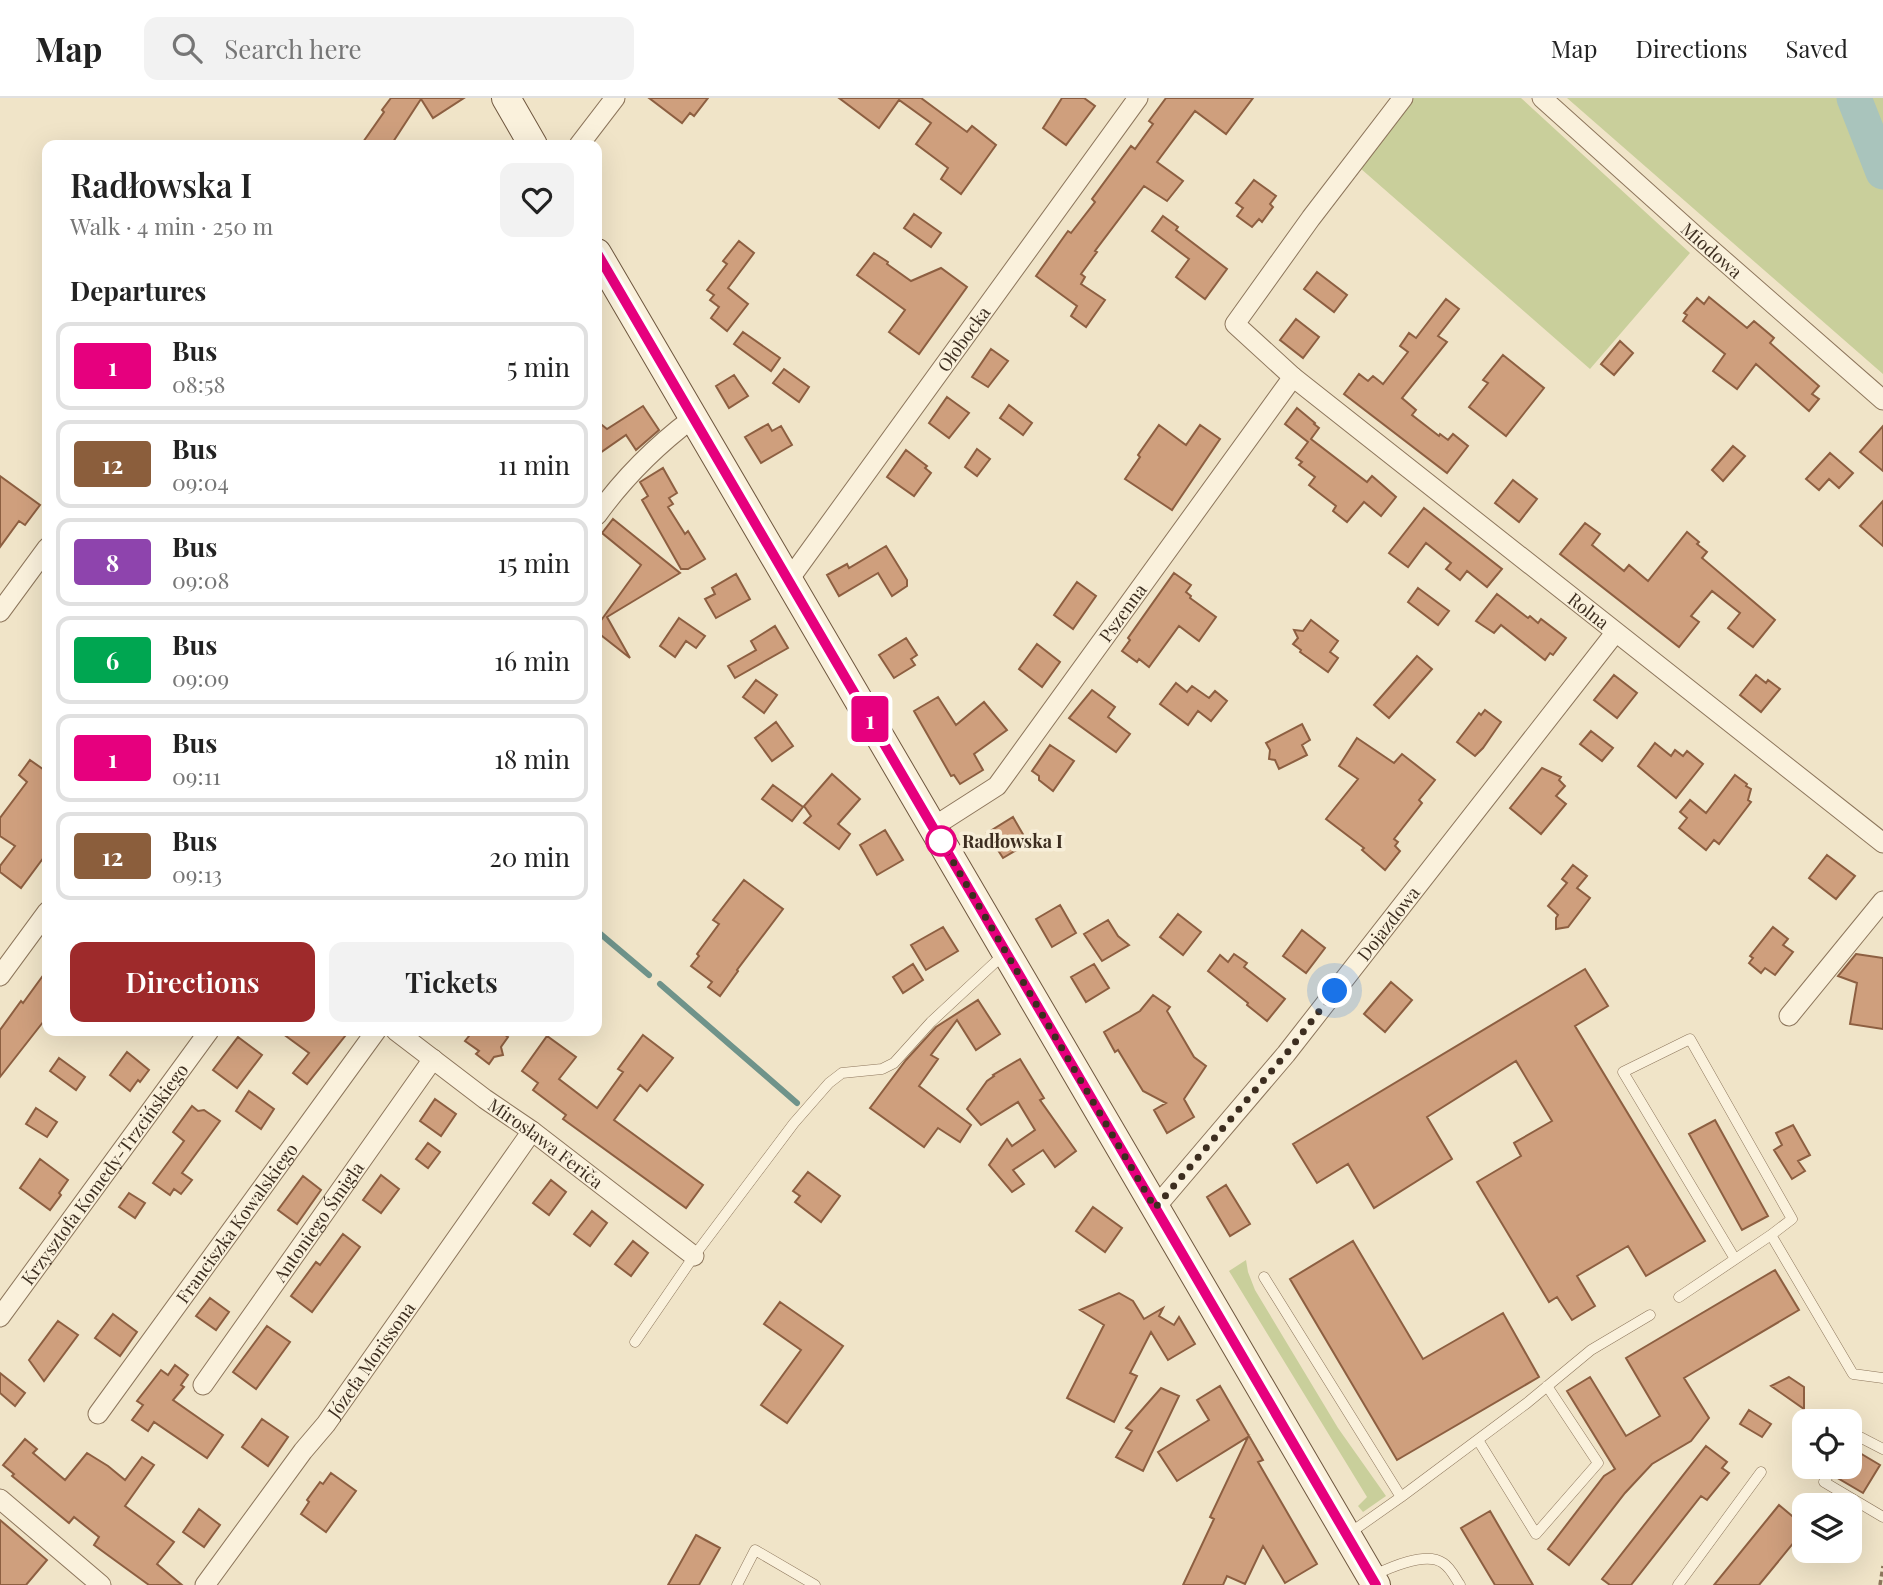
<!DOCTYPE html>
<html lang="en">
<head>
<meta charset="utf-8">
<style>
  body { margin:0; font-family:"Playfair Display",serif; background:#f2f2f2; color:#222; height:100vh; display:flex; flex-direction:column; font-size:26px; white-space:nowrap }
  * { box-sizing:border-box; margin:0 }
  p { font-size:23px; color:#767676 }
  .icon { flex:none; width:38px; height:38px; fill:none; stroke:currentColor; stroke-width:2; stroke-linecap:round; stroke-linejoin:round }
  .map { position:relative; flex:1; overflow:hidden }
  .drawer { position:absolute; left:42px; top:42px; width:560px; height:896px; display:flex; flex-direction:column; background:#fff; border-radius:14px; box-shadow:0 7px 28px #0002 }
  .drawer>* { flex:none }
  .badge { padding:0 14px; border-radius:5px; font-size:24px; line-height:46px }
  .controls { position:absolute; left:1792px; top:1311px; display:grid; gap:14px }
  .controls a { display:grid; place-items:center; width:70px; height:70px; border-radius:14px; background:#fff; box-shadow:0 7px 28px #0002; font-size:35px }
  .you { position:absolute; width:35px; height:35px; margin:-18px; border:5px solid #fff; border-radius:50%; background:#1a73e8; box-shadow:0 0 0 10px #1a73e833 }
  .map>.badge { position:absolute; translate:-50% -50%; box-shadow:0 0 0 4px #fff }
  h2 { padding:0 28px; font-size:26px; line-height:63px }
  .round { display:grid; place-items:center; flex:none; width:74px; height:74px; border-radius:14px; background:#f2f2f2 }
  .head { display:flex; align-items:center; justify-content:space-between; height:119px; padding:0 28px }
  h1 { font-size:33px; font-weight:600; line-height:52px }
  .primary-button { display:flex; gap:14px; margin-top:auto; padding:14px 28px }
  .primary-button a { flex:1; height:80px; border-radius:14px; background:#9e2a2b; color:#fff; font-size:28px; font-weight:600; line-height:80px; text-align:center }
  .primary-button a+a { background:#f2f2f2; color:#222 }
  ul { padding:0; list-style:none }
  li { display:flex; align-items:center; gap:21px; height:88px; margin:0 14px 10px; padding:0 14px; border:4px solid #e0e0e0; border-radius:14px }
  li div { flex:1 }
  li b { display:block; font-size:26px }
  li em { font-style:normal }
  li .badge { min-width:77px; font-weight:700; text-align:center }
  header { display:flex; align-items:center; gap:42px; box-sizing:border-box; height:98px; padding:0 35px; background:#fff; border-bottom:2px solid #e0e0e0 }
  header strong { font-size:33px }
  nav { display:flex; gap:38px; margin-inline-start:auto; font-size:24px }
  .search { width:490px; height:63px; background:#f2f2f2; display:flex; align-items:center; gap:18px; box-sizing:border-box; padding:0 24px; border-radius:14px; color:#767676; font-size:26px }
  .map>svg:first-child { display:block }
  .green { fill:#c9cf9b }
  .lines { fill:none; stroke-linecap:round; stroke-linejoin:round }
  .stream { stroke:#6f938a; stroke-width:6 }
  .river { stroke:#a9c4bc; stroke-width:35 }
  .building { fill:#cf9f7d; stroke:#8d5f41; stroke-width:2 }
  .lane-casing { stroke:#8d765c; stroke-width:11 }
  .street-casing { stroke:#8d765c; stroke-width:21 }
  .secondary-casing { stroke:#6f573f; stroke-width:30 }
  .path { stroke:#8d765c; stroke-width:3.5; stroke-dasharray:5 3.5; stroke-linecap:butt }
  .lane { stroke:#faf1dc; stroke-width:10 }
  .street { stroke:#faf1dc; stroke-width:19 }
  .secondary { stroke:#faf1dc; stroke-width:28 }
  .line-casing { stroke:#fff; stroke-width:16 }
  .line { stroke:#e6007e; stroke-width:10 }
  .walk { stroke:#3d2e20; stroke-width:7; stroke-dasharray:0 12.6 }
  .stop-dot { fill:#fff; stroke:#e6007e; stroke-width:3.5 }
  .labels { text-anchor:middle; dominant-baseline:central; stroke-width:7; stroke-linejoin:round; paint-order:stroke }
  .street-label { font-size:18px; fill:#3d2e20; stroke:#f7eed8 }
  .stop-label { font-size:18px; font-weight:bold; fill:#3d2e20; stroke:#f7eed8; text-anchor:start }
</style>
</head>
<body>
<header>
<strong>Map</strong>
<div class="search"><svg class="icon" aria-label="search" viewBox="0 0 24 24"><circle cx="10" cy="10" r="6"/><path d="M15 15l6 6"/></svg>Search here</div>
<nav><a>Map</a><a>Directions</a><a>Saved</a></nav>
</header>
<div class="map">
<svg width="1883" height="1487" viewBox="0 0 1883 1487">
  <rect width="100%" height="100%" fill="#f0e4c8"/>
  <path class="green" d="M1414 0H1521L1690 155 1590 271 1360 70Z
    M1567 0H1883V276Z
    M1246 1162 1248 1174 1255 1192 1338 1330 1386 1398 1363 1414 1358 1408 1367 1399 1229 1173Z"/>
  <g class="lines">
    <path class="stream" d="M597 833 649 877
      M660 886 797 1005"/>
    <path class="river" d="M1854 0 1883 74"/>
  </g>
  <path class="building" d="M391 0H464L433 20 421 1 391 47H361L384 14 382 12Z
    M649 0H708L694 18 690 15 682 25Z
    M839 0H921L967 34 972 28 996 47 961 96 941 81 948 70 916 46 931 25 899 2 879 30Z
    M1062 0H1084L1095 8 1066 47 1043 30Z
    M1166 0H1253L1226 36 1195 13 1157 64 1183 83 1167 103 1144 88 1095 153 1097 154 1081 176 1085 179 1081 186 1105 202 1086 229 1071 218 1077 208 1036 178 1068 133 1071 135 1095 104 1092 101 1131 48 1135 51 1153 26 1149 23Z
    M1254 82 1276 98 1270 106 1273 109 1262 124 1259 121 1252 129 1237 118 1243 110 1236 105Z
    M914 116 941 135 931 149 904 130Z
    M1163 118 1178 129 1176 132 1227 171 1205 201 1176 179 1189 161 1152 133Z
    M739 143 754 155 728 190 748 206 727 233 711 220 719 209 710 202 714 197 707 192 727 166 723 163Z
    M874 155 888 164 887 166 911 183 941 170 967 189 919 256 889 234 905 212 857 177Z
    M1317 174 1347 197 1334 214 1304 191Z
    M1709 199 1747 230 1754 223 1774 240 1770 245 1819 288 1812 296 1819 301 1809 313 1756 266 1737 291 1713 273 1725 256 1683 223 1687 217 1684 215 1697 200 1704 206Z
    M1446 201 1459 211 1438 238 1447 244 1402 300 1416 312 1412 317 1439 338 1440 336 1448 342 1453 336 1468 348 1447 375 1344 296 1359 276 1368 283 1373 278 1383 286 1408 254 1400 248 1409 235 1416 240Z
    M1296 221 1319 239 1303 260 1280 242Z
    M743 234 780 260 771 273 734 246Z
    M1620 243 1633 255 1614 277 1601 266Z
    M991 251 1008 263 988 289 972 279Z
    M1503 257 1544 290 1506 338 1469 309 1488 285 1483 282Z
    M784 271 809 289 799 304 773 285Z
    M734 277 748 298 729 310 716 288Z
    M947 299 969 315 949 340 929 325Z
    M1009 307 1032 325 1023 337 1000 320Z
    M643 308 659 332 636 352 626 337 597 357V323L607 331Z
    M1297 310 1315 325 1314 326 1319 330 1311 341 1367 384 1372 378 1396 399 1381 418 1364 404 1347 424 1333 413 1336 408 1309 387 1315 379 1299 367 1302 364 1296 360 1308 344 1285 326Z
    M768 326 772 333 781 328 792 347 761 365 745 339Z
    M1159 327 1186 347 1200 327 1220 341 1172 412 1125 381 1140 359 1138 357Z
    M1883 328V373L1860 354Z
    M1733 348 1745 358 1723 383 1712 372Z
    M977 351 990 361 977 378 965 369Z
    M906 352 927 368 925 370 931 375 914 398 887 379Z
    M1830 355 1853 375 1839 390 1829 381 1819 392 1806 381Z
    M663 370 677 395 669 400 673 406 668 409 685 436 688 433 705 461 688 471H681L642 402 648 398 640 384Z
    M0 378 40 407 25 427 19 423 0 449Z
    M1513 382 1537 401 1519 424 1495 405Z
    M1883 403V448L1860 428Z
    M1424 410 1502 471 1487 489 1467 473 1460 482 1446 471 1451 465 1426 445 1408 469 1389 455Z
    M613 421 680 475 607 519 630 560 597 534V528L641 467 602 435Z
    M1585 425 1600 436 1592 447 1624 473 1629 467 1648 483 1687 434 1699 444 1697 446 1707 454 1702 460 1775 522 1753 549 1728 530 1740 515 1712 493 1691 518 1699 524 1679 549 1560 456Z
    M886 448 907 482V488L892 498 878 475 839 498 827 477 847 466 849 470Z
    M1174 475 1191 487 1186 494 1191 498 1190 500 1216 519 1199 543 1179 528 1149 569 1139 561 1137 564 1122 553 1130 542 1128 540Z
    M736 476 750 501 716 520 705 501 715 496 712 490Z
    M1077 484 1096 498 1073 531 1054 517Z
    M1418 490 1449 513 1438 527 1408 504Z
    M1497 496 1528 520 1530 518 1538 525 1541 521 1566 540 1553 557 1550 555 1545 562 1501 527 1494 535 1476 523Z
    M679 520 705 538 696 550 686 543 675 559 660 548Z
    M1311 522 1338 543 1330 554 1338 560 1328 574 1300 554 1301 552 1293 546 1298 540 1294 532 1303 533Z
    M775 528 788 550 735 580 728 568 756 552 751 543Z
    M906 540 917 557 911 561 915 567 894 580 879 557Z
    M1037 546 1060 564 1042 589 1019 571Z
    M1417 558 1432 571 1389 620 1374 607Z
    M1614 577 1637 595 1617 620 1594 602Z
    M1756 577 1766 585 1768 582 1780 591 1761 614 1740 597Z
    M756 582 777 597 764 615 743 599Z
    M1176 585 1187 594 1192 588 1209 600 1215 593 1227 603 1211 623 1198 613 1188 627 1160 606Z
    M1092 592 1115 609 1108 619 1130 636 1116 654 1069 620Z
    M938 599 956 627 984 604 1007 632 974 656 983 672 960 686 954 677 951 678 914 613Z
    M1485 612 1501 624 1483 650 1475 658 1457 644 1479 615 1481 617Z
    M776 624 793 648 772 663 755 640Z
    M1302 626 1310 642 1302 647 1307 657 1279 671 1275 662 1269 661 1270 652 1266 645Z
    M1591 633 1613 650 1602 663 1580 646Z
    M1357 640 1394 665 1402 656 1435 682 1419 702 1422 705 1394 741 1398 744 1395 748 1400 753 1385 772 1362 752 1364 750 1326 721 1358 681 1339 668Z
    M1655 645 1671 658 1675 652 1683 658 1687 653 1703 666 1676 700 1638 668Z
    M1050 647 1074 663 1053 693 1039 682V678L1032 673Z
    M30 662 47 674V755L21 790 0 774V768L15 748 0 738V720L27 684 19 677Z
    M1542 670 1561 679 1559 682 1565 688 1556 698 1566 706 1541 736 1510 710Z
    M832 676 860 701 838 726 850 736 839 751 804 725 811 718 804 708Z
    M1735 677 1747 686 1746 688 1751 691 1748 702 1751 704 1719 746 1714 742 1706 752 1679 730 1687 720 1680 714 1690 702 1706 715Z
    M773 687 803 709 792 723 762 701Z
    M1013 719 1028 745 1003 760 987 735Z
    M885 732 903 762 877 777 860 747Z
    M1827 757 1855 778 1836 801 1809 780Z
    M1573 767 1587 778 1577 790 1590 800 1568 829 1556 831V820L1558 817 1548 808 1567 785 1562 781Z
    M744 782 783 811 737 872 738 873 720 898 708 889 712 884 691 868 699 858 697 856 719 826 713 822Z
    M1060 807 1076 835 1052 849 1036 821Z
    M1178 816 1201 834 1183 857 1160 839Z
    M1108 822 1118 838 1129 847 1102 863 1084 836Z
    M943 829 958 853 926 872 911 847Z
    M1773 829 1788 841 1783 847 1793 854 1775 877 1765 870 1761 875 1749 865 1753 860 1750 858Z
    M1302 832 1325 850 1306 875 1283 858Z
    M1234 856 1247 865 1244 869 1285 901 1267 923 1247 907 1248 905 1208 873 1220 857 1228 864Z
    M1856 856 1883 860V931L1850 926 1857 885 1838 878Z
    M913 866 923 882 903 895 893 879Z
    M1094 866 1109 890 1086 904 1071 879Z
    M1585 871 1608 908 1575 928 1705 1143 1646 1178 1628 1148 1577 1178 1595 1208 1572 1222 1557 1199 1549 1204 1477 1084 1521 1058 1514 1045 1552 1023 1516 963 1427 1019 1452 1061 1374 1110 1348 1066 1317 1085 1293 1046Z
    M47 872V919L0 979V932L21 903 23 905Z
    M1391 884 1412 902 1385 934 1364 916Z
    M1153 897 1170 909 1167 913 1194 959 1206 968 1184 1001 1194 1019 1167 1035 1154 1012 1166 1005 1143 993 1118 952 1115 954 1104 934 1140 913Z
    M978 902 1000 936 976 952 957 922 931 957 938 961 919 988 971 1027 960 1044 938 1030 924 1049 870 1010 906 962 936 929Z
    M279 933H349L307 986 293 975 309 955Z
    M473 933H499L508 939 501 949 503 957 494 959 489 966 476 956 479 953 465 943Z
    M643 937 673 960 647 993 640 987 614 1022 703 1087 686 1110 563 1021 566 1017 533 992 538 985 522 973 547 938 576 959 559 981 597 1010 623 974 618 971Z
    M238 939 262 957 237 990 213 972Z
    M127 954 149 972 140 984 138 982 130 993 110 977Z
    M59 960 85 979 76 992 50 973Z
    M1020 961 1044 1000 1040 1002 1076 1053 1055 1069 1043 1052 1013 1072 1024 1086 1012 1094 989 1067 1007 1041 1012 1048 1035 1032 1018 1004 981 1027 967 1011 987 983 994 978 993 977Z
    M249 993 274 1011 261 1031 236 1013Z
    M435 1001 456 1016 441 1038 420 1023Z
    M192 1008 198 1013 204 1012 220 1023 182 1075 192 1082 181 1096 174 1091 170 1097 153 1085 184 1043 173 1034Z
    M36 1010 57 1024 47 1039 26 1026Z
    M1715 1022 1768 1118 1742 1132 1689 1036Z
    M1793 1027 1810 1057 1798 1063 1805 1073 1792 1081 1774 1052 1782 1047 1776 1035Z
    M428 1045 440 1054 428 1070 416 1061Z
    M40 1061 68 1082 59 1095 61 1097 50 1112 20 1090Z
    M808 1074 840 1098 821 1124 795 1104 800 1098 793 1093Z
    M381 1077 399 1091 381 1115 363 1102Z
    M303 1078 321 1092 297 1126 278 1112Z
    M551 1082 566 1094 549 1117 533 1105Z
    M1226 1087 1250 1126 1230 1138 1207 1099Z
    M129 1095 145 1105 135 1120 119 1109Z
    M1093 1109 1122 1130 1105 1154 1076 1133Z
    M592 1113 607 1125 590 1148 574 1136Z
    M343 1136 360 1149 312 1214 291 1198 316 1164 320 1167Z
    M633 1143 648 1155 631 1178 615 1166Z
    M1353 1143 1423 1261 1503 1215 1539 1279 1397 1362 1290 1181Z
    M1775 1172 1799 1212 1684 1280 1709 1320 1691 1343 1652 1366 1625 1395 1569 1467 1548 1451 1604 1378 1615 1371 1567 1293 1590 1279 1626 1338 1660 1318 1626 1260Z
    M1119 1195 1133 1203 1144 1221 1163 1210 1159 1218 1174 1227 1179 1219 1195 1246 1168 1262 1151 1234 1130 1275 1137 1278 1114 1324 1067 1300 1104 1227 1080 1212Z
    M210 1200 229 1214 216 1232 196 1218Z
    M780 1204 843 1248 787 1325 761 1307 801 1252 764 1226Z
    M113 1216 137 1234 120 1258 95 1240Z
    M58 1223 78 1237 44 1283 29 1262Z
    M267 1228 290 1244 256 1291 233 1274Z
    M175 1267 188 1277 181 1287 184 1289 173 1302 223 1337 207 1360 154 1324 148 1333 132 1322 143 1307 137 1303 161 1272 168 1277Z
    M0 1275 25 1295 15 1308 0 1295Z
    M1789 1279 1804 1289V1311L1771 1288Z
    M1220 1288 1263 1362 1258 1364 1317 1466 1285 1485 1263 1448 1245 1486 1227 1478 1223 1487H1183L1214 1421 1210 1419 1248 1339 1177 1383 1158 1354 1209 1322 1197 1302Z
    M1161 1290 1179 1298 1143 1373 1116 1359 1132 1333 1126 1330Z
    M1749 1312 1771 1326 1762 1339 1740 1326Z
    M262 1321 288 1339 268 1368 242 1349Z
    M25 1341 37 1351 33 1355 65 1382 87 1355 108 1368 125 1382 142 1359 154 1367 125 1408 174 1444 157 1466 182 1487H149L94 1447 99 1439 74 1419 69 1425 12 1378 14 1376 3 1367Z
    M1706 1348 1727 1364 1722 1370 1729 1375 1707 1402 1701 1398 1631 1487H1610L1602 1481Z
    M1850 1351H1853L1880 1367 1863 1395 1836 1379 1841 1368H1850Z
    M331 1375 356 1393 326 1434 301 1416 309 1404 307 1402 320 1384 323 1386Z
    M1779 1407 1804 1428V1432L1759 1487H1714Z
    M199 1411 220 1427 204 1449 183 1434Z
    M1490 1413 1533 1487H1495L1461 1430Z
    M0 1422 47 1462 26 1487H0Z
    M696 1437 720 1450 699 1487H668Z"/>
  <g class="lines">
    <g class="lane-casing">
      <path id="lane" d="M1735 1161 1623 974 1690 941 1792 1121 1771 1137
        M1264 1179 1401 1399 1347 1437
        M1679 1199 1771 1137 1853 1276 1883 1280
        M635 1244 694 1158 794 1025 829 985 842 975 882 971 894 965 931 924 1003 857
        M1478 1342 1536 1436 1598 1365 1547 1288
        M1850 1344 1854 1336 1883 1351
        M1834 1368 1824 1384 1883 1419
        M1401 1399 1527 1305 1591 1252 1650 1217
        M1374 1477C1391 1469 1426 1453 1443 1465 1451 1470 1455 1480 1460 1487
        M737 1487 755 1452 815 1487
        M1678 1487 1761 1374"/>
    </g>
    <g class="street-casing">
      <g id="street">
        <path id="s1" d="M1403 0 1311 120 1235 226 1293 279 1883 745"/>
        <path id="s2" d="M1542 0 1699 141 1883 302"/>
        <path d="M579 47 615 0"/>
        <path d="M597 417C623 381 657 347 693 320"/>
        <path id="s3" d="M788 483 1138 0"/>
        <path d="M0 514 47 450"/>
        <path id="s4" d="M933 729 997 688 1293 279"/>
        <path d="M0 878 47 814"/>
        <path d="M1789 918 1883 803"/>
        <path id="s5" d="M396 933 485 1001 532 1033 694 1158"/>
        <path id="s6" d="M1155 1110 1286 956 1615 535"/>
        <path id="s7" d="M0 1219 209 933"/>
        <path id="s8" d="M203 1287 433 961"/>
        <path id="s9" d="M98 1316 376 933"/>
        <path d="M0 1401 101 1487"/>
        <path id="s10" d="M205 1487 303 1353 326 1326 532 1033"/>
      </g>
    </g>
    <g class="secondary-casing">
      <path id="secondary" d="M506 0 533 47
        M597 155 1376 1487"/>
    </g>
    <path class="path" d="M1880 1487 1883 1468"/>
    <use href="#lane" class="lane"/>
    <use href="#street" class="street"/>
    <use href="#secondary" class="secondary"/>
  </g>
  <g class="lines">
    <g class="line-casing">
      <path id="line" d="M597 155 1376 1487"/>
    </g>
    <use href="#line" class="line"/>
    <path class="walk" d="M941 743 1155 1110 1286 956 1335 893"/>
  </g>
  <circle class="stop-dot" cx="941" cy="743" r="14"/>
  <g class="labels">
    <g class="street-label">
      <text stroke="none"><textPath href="#s2" startOffset="228">Miodowa</textPath></text>
      <text stroke="none"><textPath href="#s3" startOffset="299">Ołobocka</textPath></text>
      <text stroke="none"><textPath href="#s1" startOffset="737">Rolna</textPath></text>
      <text stroke="none"><textPath href="#s4" startOffset="290">Pszenna</textPath></text>
      <text stroke="none"><textPath href="#s6" startOffset="368">Dojazdowa</textPath></text>
      <text stroke="none"><textPath href="#s5" startOffset="187">Mirosława Feriča</textPath></text>
      <text stroke="none"><textPath href="#s7" startOffset="177">Krzysztofa Komedy-Trzcińskiego</textPath></text>
      <text stroke="none"><textPath href="#s9" startOffset="236">Franciszka Kowalskiego</textPath></text>
      <text stroke="none"><textPath href="#s8" startOffset="200">Antoniego Śmigla</textPath></text>
      <text stroke="none"><textPath href="#s10" startOffset="280">Józefa Morissona</textPath></text>
    </g>
    <g class="stop-label">
      <text x="962" y="743">Radłowska I</text>
    </g>
  </g>
</svg>
<div class="controls">
<a><svg class="icon" aria-label="locate" viewBox="0 0 24 24"><circle cx="12" cy="12" r="6"/><path d="M12 2v4M12 18v4M2 12h4M18 12h4"/></svg></a>
<a><svg class="icon" aria-label="layers" viewBox="0 0 24 24"><path d="M12 4l9 5-9 5-9-5zM3 14l9 5 9-5"/></svg></a>
</div>
<div class="you" style="left:1335px;top:893px"></div>
<b class="badge" style="left:870px;top:621px;background:#e6007e;color:#fff">1</b>
<section class="drawer">
<div class="head"><div><h1>Radłowska I</h1><p>Walk · 4 min · 250 m</p></div><a class="round"><svg class="icon" aria-label="heart" viewBox="0 0 24 24"><path d="M12 20l-8-8c-3-5 5-10 8-4 3-6 11-1 8 4z"/></svg></a></div>
<h2>Departures</h2>
<ul>
<li><span class="badge" style="background:#e6007e;color:#fff">1</span><div><b>Bus</b><p>08:58</p></div><em>5 min</em></li>
<li><span class="badge" style="background:#8b5e3c;color:#fff">12</span><div><b>Bus</b><p>09:04</p></div><em>11 min</em></li>
<li><span class="badge" style="background:#8e44ad;color:#fff">8</span><div><b>Bus</b><p>09:08</p></div><em>15 min</em></li>
<li><span class="badge" style="background:#00a651;color:#fff">6</span><div><b>Bus</b><p>09:09</p></div><em>16 min</em></li>
<li><span class="badge" style="background:#e6007e;color:#fff">1</span><div><b>Bus</b><p>09:11</p></div><em>18 min</em></li>
<li><span class="badge" style="background:#8b5e3c;color:#fff">12</span><div><b>Bus</b><p>09:13</p></div><em>20 min</em></li>
</ul>
<div class="primary-button"><a>Directions</a><a>Tickets</a></div>
</section>
</div>
</body>
</html>
